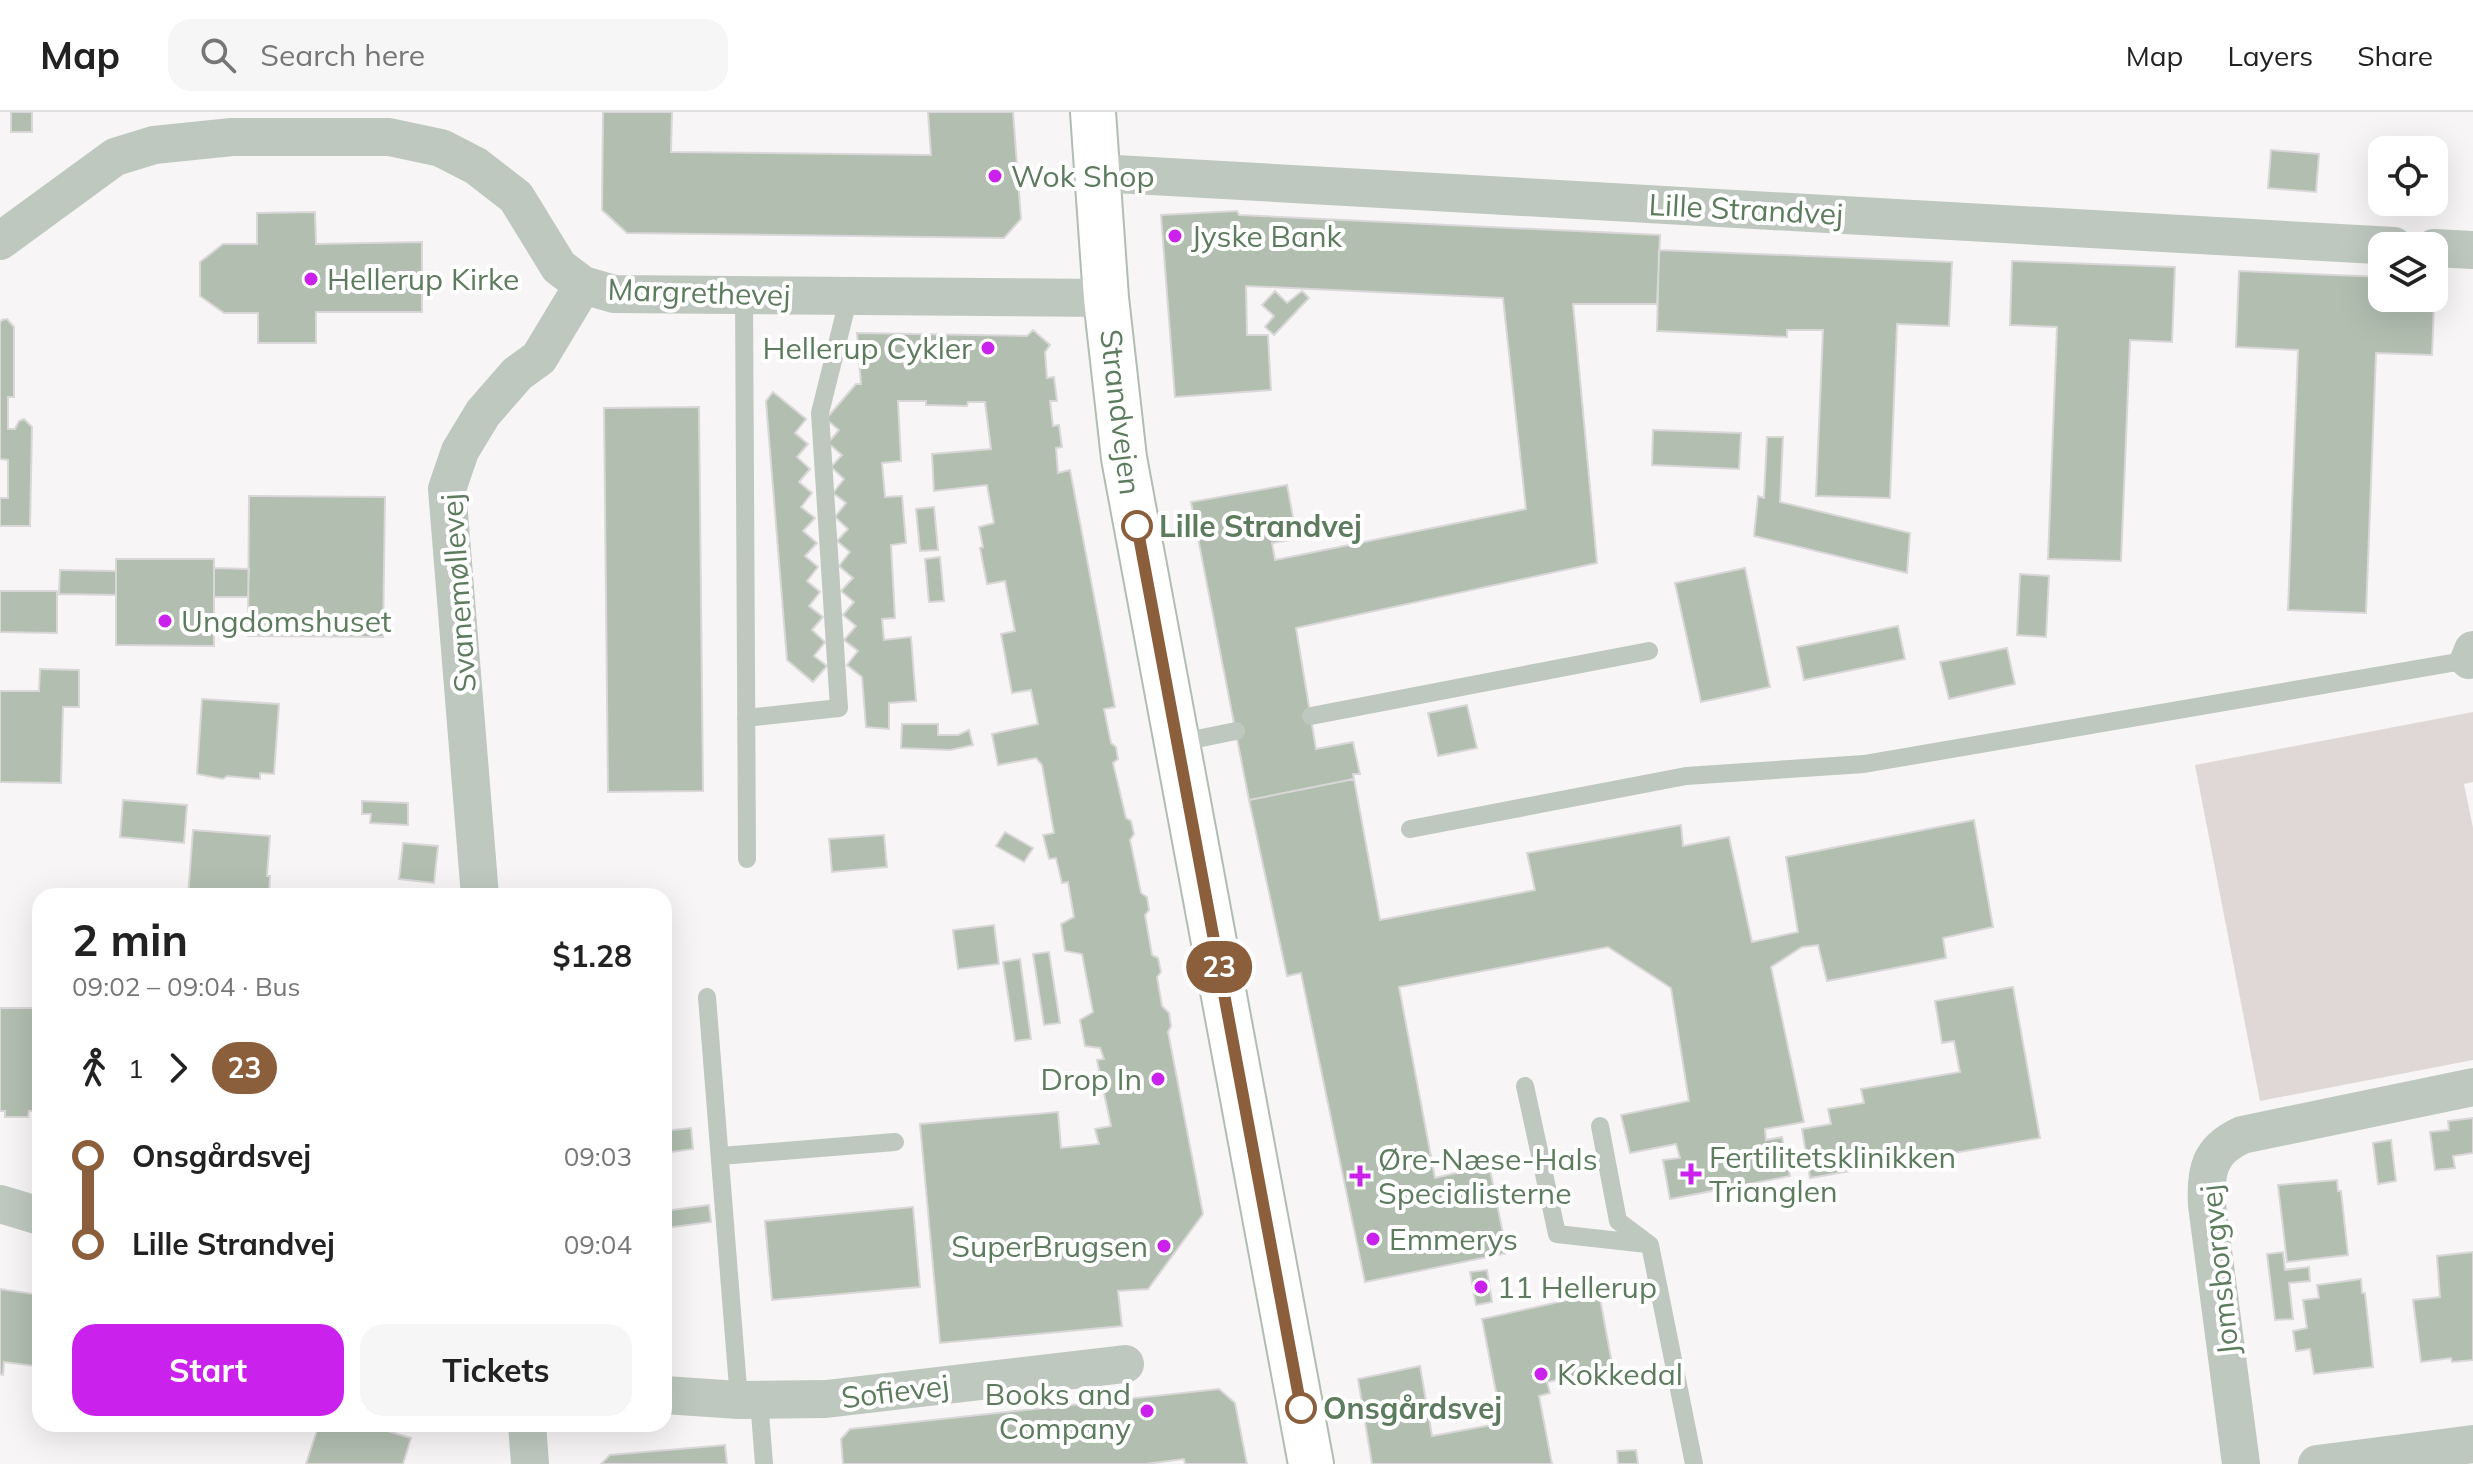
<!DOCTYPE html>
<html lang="en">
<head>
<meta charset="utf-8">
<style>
  body { margin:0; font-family:Mulish,sans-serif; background:#f6f6f6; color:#222; height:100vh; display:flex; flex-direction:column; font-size:30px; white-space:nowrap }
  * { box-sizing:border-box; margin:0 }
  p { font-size:26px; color:#767676 }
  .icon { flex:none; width:44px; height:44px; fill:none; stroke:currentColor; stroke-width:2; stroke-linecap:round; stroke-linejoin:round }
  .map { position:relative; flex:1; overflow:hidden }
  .side { position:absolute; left:32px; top:776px; width:640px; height:544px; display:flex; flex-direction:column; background:#fff; border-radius:24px; box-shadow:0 8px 32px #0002 }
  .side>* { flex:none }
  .badge { padding:0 16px; border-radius:26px; font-size:28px; line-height:52px }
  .tools { position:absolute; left:2368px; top:24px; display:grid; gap:16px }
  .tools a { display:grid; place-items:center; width:80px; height:80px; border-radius:16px; background:#fff; box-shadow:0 8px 32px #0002; font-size:40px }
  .map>.badge { position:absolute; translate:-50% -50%; box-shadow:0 0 0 4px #fff }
  .legs { display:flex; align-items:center; gap:12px; height:88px; padding:0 40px; font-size:26px }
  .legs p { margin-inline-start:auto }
  .summary { display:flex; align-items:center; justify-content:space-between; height:136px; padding:0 40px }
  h1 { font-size:44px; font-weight:700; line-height:60px }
  .primary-button { display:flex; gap:16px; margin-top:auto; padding:16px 40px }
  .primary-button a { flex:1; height:92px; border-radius:24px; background:#cb21ec; color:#fff; font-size:32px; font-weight:700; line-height:92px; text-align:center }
  .primary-button a+a { background:#f6f6f6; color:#222 }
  ul { padding:0 40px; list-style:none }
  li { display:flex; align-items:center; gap:28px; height:88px; font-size:30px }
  li i { display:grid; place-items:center; width:12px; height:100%; margin:0 10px; background:currentColor }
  li i::after { content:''; width:20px; height:20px; margin:-10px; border:6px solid; border-radius:50%; background:#fff }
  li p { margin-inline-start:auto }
  li:first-child i { background:linear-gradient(#0000 50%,currentColor 0) }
  li:last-child i { background:linear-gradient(currentColor 50%,#0000 0) }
  header { display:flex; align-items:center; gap:48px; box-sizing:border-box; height:112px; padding:0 40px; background:#fff; border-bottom:2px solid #e0e0e0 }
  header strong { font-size:38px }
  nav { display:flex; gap:44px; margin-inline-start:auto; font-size:28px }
  .search { width:560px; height:72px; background:#f6f6f6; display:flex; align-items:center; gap:20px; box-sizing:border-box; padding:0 28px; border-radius:24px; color:#767676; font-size:30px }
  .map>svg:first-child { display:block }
  .green { fill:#e0d8d6 }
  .building { fill:#b1beb0; stroke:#dad7d8; stroke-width:2 }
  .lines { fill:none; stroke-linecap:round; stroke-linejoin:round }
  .secondary-casing { stroke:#b1bdb1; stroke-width:48 }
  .lane { stroke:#bec8bf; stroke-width:18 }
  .street { stroke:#bec8bf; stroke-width:38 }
  .secondary { stroke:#fff; stroke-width:44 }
  .line-1-casing { stroke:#fff; stroke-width:18 }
  .line-1 { stroke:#8b5e3c; stroke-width:12 }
  .poi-dot { fill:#cb21ec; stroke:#fff; stroke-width:3 }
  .stop-1-dot { fill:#fff; stroke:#8b5e3c; stroke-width:4 }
  .labels { text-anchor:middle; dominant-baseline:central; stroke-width:8; stroke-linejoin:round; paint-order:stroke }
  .poi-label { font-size:30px; fill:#5d7c5e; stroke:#fff; text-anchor:start }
  .street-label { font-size:30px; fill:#5d7c5e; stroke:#fff }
  .stop-label { font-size:30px; font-weight:bold; fill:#5d7c5e; stroke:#fff; text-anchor:start }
</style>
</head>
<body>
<header>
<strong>Map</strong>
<div class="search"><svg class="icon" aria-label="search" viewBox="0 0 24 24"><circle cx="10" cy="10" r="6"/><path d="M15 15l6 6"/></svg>Search here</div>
<nav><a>Map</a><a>Layers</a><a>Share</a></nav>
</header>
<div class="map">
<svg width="2473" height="1352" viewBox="0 0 2473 1352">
  <rect width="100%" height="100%" fill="#f8f5f6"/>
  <path class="green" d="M2473 600V670L2464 672 2473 716V948L2260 989 2195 653Z"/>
  <path class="building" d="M11 0H32V20H11Z
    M603 0H672L671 40 931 43 928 0H1013L1021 107 1004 126 627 121 602 98Z
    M2271 38 2319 42 2316 80 2268 76Z
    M1237 99 1239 103 1660 123 1657 192H1573L1597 451 1296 516 1316 637 1353 630 1360 662H1353L1354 667 1249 688 1191 390 1287 373 1297 427 1272 431 1275 448 1526 397 1503 186 1246 174 1247 223H1268L1271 278 1175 285 1161 103Z
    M315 100 316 132 422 130V200H316V231H258V201H224L200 184V150L223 132H257V101Z
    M1659 138 1952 150 1949 214 1897 212 1890 386 1816 384 1823 218H1787V225L1657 219Z
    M2012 149 2175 155 2172 230 2130 228 2121 449 2048 447 2057 215 2010 213Z
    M2239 159 2382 165V186H2434L2435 167 2432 243 2376 241 2366 501 2288 498 2298 238 2236 235Z
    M1275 179 1287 191 1302 179 1309 186 1274 223 1265 215 1274 204 1262 193Z
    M7 207 14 215V285H8V317H15L19 309 24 307 32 315 30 414H0V386H8V348L0 347V211L2 208Z
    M1033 218 1050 233 1045 240 1047 266 1054 265 1057 289H1050L1053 314 1059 313 1062 335 1056 336 1058 361 1070 358 1115 595 1104 597 1111 631 1116 635 1118 647 1113 651 1126 706 1131 709 1134 722 1130 728 1141 781 1147 785 1149 798 1145 803 1152 843 1158 846 1161 860 1157 865 1162 894 1169 901 1171 914 1168 920 1203 1102 1148 1177 1118 1179 1122 1214 940 1231 920 1012 1058 1000 1061 1036 1099 1032 1095 1017 1111 1014 1097 948 1104 947 1100 936 1085 934 1080 908 1093 900 1082 842 1065 839 1061 812 1074 805 1068 770 1062 771 1056 746 1049 747 1043 723 1054 721 1042 653 1036 646 998 653 992 622 1038 612 1031 578 1012 581 1001 522 1015 519 1005 469 987 472 980 436 983 435 979 415 994 411 987 373 934 379 932 342 991 337 985 290H968L967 294 926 293V289H898L901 349 882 351 885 385 902 384 906 431 891 433 895 506 882 507 884 528 911 525 916 589 889 591V617L866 615 862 565 847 553 858 539 844 528 856 514 843 503 854 490 841 479 853 466 839 454 850 440 837 429 848 417 835 405 846 391 833 381 844 367 831 355 842 343 828 331 839 318 826 307 856 272H861L857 221 1027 224Z
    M773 280 806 307 795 321 808 332 797 345 810 357 799 370 812 381 801 395 815 406 803 419 817 431 805 444 818 455 807 469 820 480 809 494 823 505 812 518 825 530 814 544 827 554 813 570 787 548 766 289Z
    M699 295 703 679 608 680 604 296Z
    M1653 318 1741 321 1739 357 1652 353Z
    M1767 325H1783L1780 390 1910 421 1907 461 1754 424 1758 384 1764 386Z
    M249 384 385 385 383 525 248 524Z
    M934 395 938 438 920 439 916 397Z
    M940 445 944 489 929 490 925 447Z
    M116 447H214V534L116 533Z
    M214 456 249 457 248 485H214Z
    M1745 456 1770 575 1701 590 1675 471Z
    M60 458 116 459V483L59 482Z
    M2020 462 2049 464 2046 525 2017 523Z
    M0 479H57V521L0 520Z
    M1898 514 1905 547 1804 568 1797 535Z
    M2007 536 2015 572 1949 587 1940 550Z
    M40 557 79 558V595H63L61 671 0 670V579H39Z
    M202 587 279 592 274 662 260 661V667L227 664 223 667 197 662Z
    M1467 593 1477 636 1438 644 1428 601Z
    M902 612H938V623H958L969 618 973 633 950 638 901 636Z
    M1354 667 1380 808 1535 778 1527 741 1681 713 1683 734 1729 725 1752 830 1798 820 1786 745 1974 708 1993 815 1943 826 1946 846 1827 869 1818 833 1802 835 1771 855 1804 1010 1765 1017 1766 1028 1782 1025 1790 1064 1670 1087 1663 1048 1680 1046 1676 1032 1630 1041 1621 1003 1689 989 1671 876 1608 835 1399 875 1435 1066 1489 1053 1507 1141 1365 1170 1301 861 1287 864 1249 688Z
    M123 688 187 693 184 731 120 725Z
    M362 689 408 691V713L370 711 371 702H362Z
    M193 718 270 724 267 764H270L269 784H188Z
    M1005 720 1033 736 1024 750 996 734Z
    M884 723 887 755 832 760 829 727Z
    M403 731 438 734 434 771 399 767Z
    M994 813 999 852 958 857 953 818Z
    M1049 840 1060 911 1044 913 1033 842Z
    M1020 847 1031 927 1015 929 1003 850Z
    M2013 875 2040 1026 1810 1066 1802 1017 1831 1012 1828 997 1864 991 1861 977 1960 960 1954 929 1942 931 1935 889Z
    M0 896H36L35 953H40V983H35L34 999H29L28 1005H5V999H0Z
    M2473 1006V1041L2453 1044 2455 1056 2435 1058 2430 1020 2449 1018 2448 1009Z
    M691 1016 693 1037 664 1041V1019Z
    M2391 1028 2396 1069 2378 1072 2373 1031Z
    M2337 1068 2338 1079H2341L2348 1143 2287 1150 2278 1073Z
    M709 1093 711 1110 665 1116 664 1099Z
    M913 1095 920 1175 772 1188 765 1109Z
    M2283 1140 2285 1158 2309 1155 2310 1169 2289 1171 2293 1207 2275 1208 2267 1142Z
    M2473 1140V1248L2452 1250 2451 1246 2421 1250 2413 1188 2440 1185 2437 1144Z
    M1487 1158 1492 1190 1476 1193 1470 1160Z
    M2361 1167 2362 1181H2365L2373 1255 2314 1262 2310 1237 2296 1239 2293 1219 2307 1216 2303 1188 2319 1186 2317 1173Z
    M0 1177 40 1183V1233L37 1232 34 1254 4 1250 3 1263 0 1262Z
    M1599 1181 1613 1257 1547 1270 1550 1281 1539 1284 1552 1352H1372L1358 1267 1420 1254 1432 1324 1502 1311 1482 1207Z
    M1219 1277 1235 1291 1247 1352H1185L1184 1347 1145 1352H843L841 1327 850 1317Z
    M319 1312H365L411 1326 403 1352H306Z
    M725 1333 727 1352H601L610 1343Z
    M1636 1338 1638 1352H1618L1617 1339Z"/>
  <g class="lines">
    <g class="secondary-casing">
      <path id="secondary" d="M1093 0 1106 186 1124 346 1311 1352"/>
    </g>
    <path class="lane" d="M744 183 747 747
      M1311 604 1649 539
      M746 606 839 596 820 301 849 184
      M1177 631 1236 619
      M1410 717 1686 664 1864 652 2469 548
      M707 885 739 1288
      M1525 974 1557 1122 1647 1132
      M1600 1014 1618 1109 1650 1133 1694 1352
      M721 1044 895 1030
      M759 1288 764 1352"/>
    <path class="street" d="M1098 61 2394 134
      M0 129 115 45 154 33 232 25H389L441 36 476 54 516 85 559 155 583 173 614 182 1106 186
      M2434 136 2473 138
      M2469 548 2473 538
      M480 784 447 377 460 339 483 301 517 262 539 246 583 173
      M0 1092 40 1104
      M664 1283 739 1288 826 1287 1125 1252
      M527 1312 530 1352
      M2241 1352 2207 1093C2205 1059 2209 1038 2242 1023L2473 975
      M2317 1352 2473 1332"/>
    <use href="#secondary" class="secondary"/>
  </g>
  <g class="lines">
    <g class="line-1-casing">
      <path id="line-1" d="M1137 414 1301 1296"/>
    </g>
    <use href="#line-1" class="line-1"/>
  </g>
  <g class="poi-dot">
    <circle cx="995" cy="64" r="8"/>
    <circle cx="1175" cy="124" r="8"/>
    <circle cx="311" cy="167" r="8"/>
    <circle cx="988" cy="236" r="8"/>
    <circle cx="165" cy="509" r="8"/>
    <circle cx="1158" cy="967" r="8"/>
    <path d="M1687 1050h8v8h8v8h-8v8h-8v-8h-8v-8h8z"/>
    <path d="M1356 1052h8v8h8v8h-8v8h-8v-8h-8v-8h8z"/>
    <circle cx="1373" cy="1127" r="8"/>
    <circle cx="1164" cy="1134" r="8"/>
    <circle cx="1481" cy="1175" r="8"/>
    <circle cx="1541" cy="1262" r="8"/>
    <circle cx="1147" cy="1299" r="8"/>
  </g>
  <g class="stop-1-dot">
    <circle cx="1137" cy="414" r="14"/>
    <circle cx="1301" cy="1296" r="14"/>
  </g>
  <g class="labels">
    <g class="poi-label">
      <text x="1011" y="64">Wok Shop</text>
      <text x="1191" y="124">Jyske Bank</text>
      <text x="327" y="167">Hellerup Kirke</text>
      <text x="972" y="236" text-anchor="end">Hellerup Cykler</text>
      <text x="181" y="509">Ungdomshuset</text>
      <text x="1142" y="967" text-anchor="end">Drop In</text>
      <text x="1709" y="1045">Fertilitetsklinikken<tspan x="1709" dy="34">Trianglen</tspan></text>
      <text x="1378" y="1047">Øre-Næse-Hals<tspan x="1378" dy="34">Specialisterne</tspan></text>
      <text x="1389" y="1127">Emmerys</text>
      <text x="1148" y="1134" text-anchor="end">SuperBrugsen</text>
      <text x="1497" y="1175">11 Hellerup</text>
      <text x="1557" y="1262">Kokkedal</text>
      <text x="1131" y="1282" text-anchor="end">Books and<tspan x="1131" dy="34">Company</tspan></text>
    </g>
    <g class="street-label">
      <text transform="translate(1746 97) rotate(3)">Lille Strandvej</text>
      <text transform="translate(699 180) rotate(2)">Margrethevej</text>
      <text transform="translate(1121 300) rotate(83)">Strandvejen</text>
      <text transform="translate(458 481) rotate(-94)">Svanemøllevej</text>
      <text transform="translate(2219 1158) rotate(-96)">Jomsborgvej</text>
      <text transform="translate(895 1279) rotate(-7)">Sofievej</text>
    </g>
    <g class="stop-label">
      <text x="1159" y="414">Lille Strandvej</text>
      <text x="1323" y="1296">Onsgårdsvej</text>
    </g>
  </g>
</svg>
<div class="tools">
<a><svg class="icon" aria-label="locate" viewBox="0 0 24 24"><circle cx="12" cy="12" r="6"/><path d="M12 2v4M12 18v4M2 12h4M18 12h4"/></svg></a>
<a><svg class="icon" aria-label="layers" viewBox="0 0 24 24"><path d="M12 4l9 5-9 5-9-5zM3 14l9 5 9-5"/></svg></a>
</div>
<b class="badge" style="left:1219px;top:855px;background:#8b5e3c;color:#fff">23</b>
<section class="side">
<div class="summary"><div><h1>2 min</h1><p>09:02 – 09:04 · Bus</p></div><b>$1.28</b></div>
<div class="legs"><svg class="icon" aria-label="walk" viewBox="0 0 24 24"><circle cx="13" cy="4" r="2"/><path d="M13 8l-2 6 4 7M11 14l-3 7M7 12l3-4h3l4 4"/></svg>1<svg class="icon" aria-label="forward" viewBox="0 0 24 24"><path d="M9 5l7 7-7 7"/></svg><b class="badge" style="background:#8b5e3c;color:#fff">23</b></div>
<ul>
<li><i style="color:#8b5e3c"></i><b>Onsgårdsvej</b><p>09:03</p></li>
<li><i style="color:#8b5e3c"></i><b>Lille Strandvej</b><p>09:04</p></li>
</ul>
<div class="primary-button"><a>Start</a><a>Tickets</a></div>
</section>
</div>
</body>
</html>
